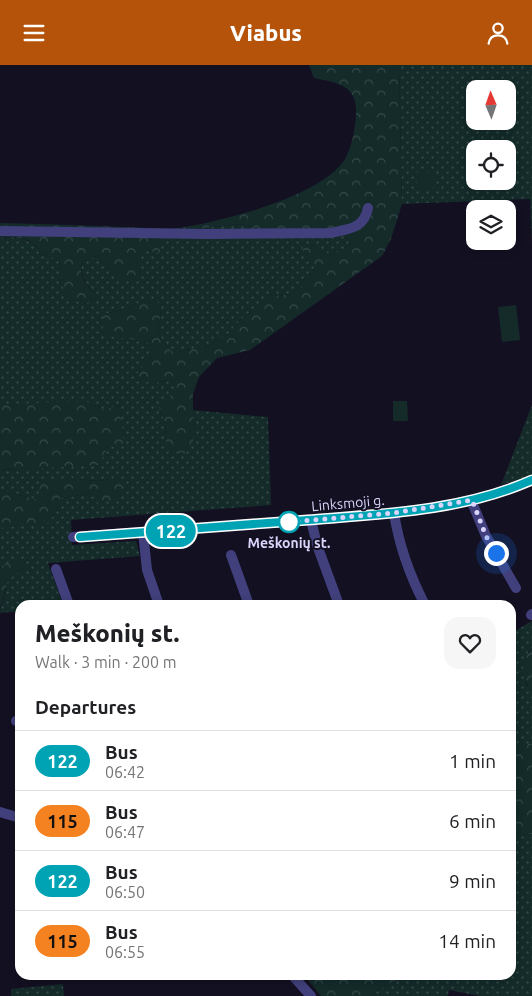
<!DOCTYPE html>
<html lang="en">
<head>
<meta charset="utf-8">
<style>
  body { margin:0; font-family:Ubuntu,sans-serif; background:#f6f6f6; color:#202124; height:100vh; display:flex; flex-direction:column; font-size:19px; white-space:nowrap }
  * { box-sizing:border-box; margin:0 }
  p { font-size:16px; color:#757577 }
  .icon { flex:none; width:28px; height:28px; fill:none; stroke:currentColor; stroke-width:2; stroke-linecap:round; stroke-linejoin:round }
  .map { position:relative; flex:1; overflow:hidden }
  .details { position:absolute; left:15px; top:535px; width:501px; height:380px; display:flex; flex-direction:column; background:#fff; border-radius:15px; box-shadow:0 2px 8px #0003 }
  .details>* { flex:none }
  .badge { padding:0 10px; border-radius:16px; font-size:18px; line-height:32px }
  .needle { width:32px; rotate:358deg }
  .controls { position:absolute; left:466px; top:15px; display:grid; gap:10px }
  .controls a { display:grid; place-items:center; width:50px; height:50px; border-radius:10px; background:#fff; box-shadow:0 2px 8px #0003; font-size:25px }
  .you { position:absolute; width:25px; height:25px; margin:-12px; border:4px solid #fff; border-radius:50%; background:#1a73e8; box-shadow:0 0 0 8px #1a73e833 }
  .map>.badge { position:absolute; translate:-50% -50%; box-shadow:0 0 0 2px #fff }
  h2 { padding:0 20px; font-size:19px; line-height:45px }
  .round { display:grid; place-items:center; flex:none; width:52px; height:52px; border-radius:15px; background:#f6f6f6 }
  .overview { display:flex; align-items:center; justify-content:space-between; height:85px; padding:0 20px }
  h1 { font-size:24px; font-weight:800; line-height:38px }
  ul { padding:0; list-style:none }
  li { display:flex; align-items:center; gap:15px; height:60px; padding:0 20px; border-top:1px solid #e0e0e0 }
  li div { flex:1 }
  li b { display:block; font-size:19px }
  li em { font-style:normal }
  li .badge { min-width:55px; font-weight:700; text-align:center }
  header { display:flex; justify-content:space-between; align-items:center; height:65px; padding:0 20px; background:#b45309; color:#fff; font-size:22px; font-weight:800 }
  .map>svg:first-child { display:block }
  .grass { fill:url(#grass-dots); fill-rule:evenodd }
  .forest { fill:url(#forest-crowns) }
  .green { fill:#142b2a }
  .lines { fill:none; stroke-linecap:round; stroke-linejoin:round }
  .minor { stroke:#41407c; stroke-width:10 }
  .line-casing { stroke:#fff; stroke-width:11 }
  .line { stroke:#00a3b4; stroke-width:8 }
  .walk { stroke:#d9d5fb; stroke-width:5; stroke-dasharray:0 9 }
  .stop-dot { fill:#fff; stroke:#00a3b4; stroke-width:2.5 }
  .labels { text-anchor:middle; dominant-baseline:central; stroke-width:4; stroke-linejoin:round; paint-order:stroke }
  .street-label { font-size:14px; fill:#d9d5fb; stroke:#131022 }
  .stop-label { font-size:14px; font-weight:bold; fill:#d9d5fb; stroke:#131022 }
</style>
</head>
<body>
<header><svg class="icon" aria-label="menu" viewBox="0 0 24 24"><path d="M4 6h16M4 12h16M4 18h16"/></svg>Viabus<svg class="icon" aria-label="person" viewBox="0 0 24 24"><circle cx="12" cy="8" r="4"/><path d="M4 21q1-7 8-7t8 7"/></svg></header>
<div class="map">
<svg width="532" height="931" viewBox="0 0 532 931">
  <defs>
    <pattern id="grass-dots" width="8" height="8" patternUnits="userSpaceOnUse" patternTransform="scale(1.25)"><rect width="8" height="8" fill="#142b2a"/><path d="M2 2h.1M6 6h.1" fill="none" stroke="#36494a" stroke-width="1.8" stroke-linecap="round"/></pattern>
    <pattern id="forest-crowns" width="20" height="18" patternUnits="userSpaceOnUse" patternTransform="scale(1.25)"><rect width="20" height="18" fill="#142b2a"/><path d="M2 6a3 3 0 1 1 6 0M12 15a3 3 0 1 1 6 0" fill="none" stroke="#36494a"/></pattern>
  </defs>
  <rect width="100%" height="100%" fill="#131022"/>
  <path class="grass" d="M399 0H532V178L530 134 402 139ZM475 24H508V56H475ZM475 84H508V116H475Z
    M240 159 261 165 345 166 350 181 332 190 320 185 311 179 305 193 315 203C300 230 297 230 267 231L260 239 240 255 229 268 209 281 176 287 171 286 162 277 158 265 161 245 141 237 125 244 104 249 127 273 141 275 151 279 153 289 137 309 152 318 168 316 175 321V329L164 334 159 342 165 358 166 377 195 365 193 345 268 352 271 440 71 455 72 480 136 476 140 491 48 498 63 540H20V546L0 548C0 542 3 538 4 532 8 513 6 513 25 504L5 499 0 503V463L57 446 60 433 92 429 117 413 99 416 67 413 39 424V434H34L0 425V405L98 400 108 381 123 378 121 341 104 344 86 337 0 340V173C20 171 31 173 42 190L59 194 61 207 84 239 100 232C88 223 81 214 81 199L98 190 109 205 139 184 159 187 158 173 196 164Z
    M532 340V410L501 420Z
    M532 556V583L528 587 526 619 532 626V679H511V568Z
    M511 769H532V931H480L449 925 448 931H369L404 910H511Z
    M63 919 64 931H11V924Z"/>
  <path class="forest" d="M309 0H399L402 139 391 174 382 191 250 285 217 293 199 312 193 329V345L195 365 192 380 184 389 171 385 166 377 165 358 159 342 164 334 174 329 175 321 167 316 152 318 141 316 137 309 153 289 151 279C135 272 119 274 102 270L104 249 125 244 141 237 157 235 161 245 158 265 162 277 171 286 176 287 209 281 229 268 240 255 260 239 267 231C297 230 300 230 315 203L305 193 302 180 311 179 320 185 332 190 350 181 345 166 261 165 240 159 196 164 159 173 160 188 139 184 140 214 122 216 109 205 98 190 81 199C80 214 88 224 101 232L84 239 64 231 59 194 42 190C31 172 20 171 0 173V158C41 159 81 160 122 162 140 162 161 165 179 163 220 157 323 131 345 94 352 81 355 65 356 50 358 20 338 18 314 13Z
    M52 337H86L104 344 121 341 123 378 117 383 108 381 99 400 0 405V340Z
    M67 413 99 416 117 413 124 419 119 435 98 438 91 429 60 433 57 446 48 458 0 463V425L34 434H39V424L43 416Z
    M15 495 24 499 25 504C0 516 9 522 0 543V503L5 499Z
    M532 583V626C520 613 520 596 532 583Z
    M516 678 532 679V769H511V679Z
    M305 910H404L369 931H321L308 915Z"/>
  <path class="green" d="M417 107H434L433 125H417Z
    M516 240 520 275 502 277 498 242Z
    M393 336H407L408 356H393Z"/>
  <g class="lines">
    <path class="minor" d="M0 166 208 169 330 168C348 164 364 164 368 143
      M471 435 486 471 516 523
      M394 448C399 481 410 511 425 540
      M311 455 317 480 339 540
      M143 467 147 505 159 540
      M73 472C153 466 233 461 312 455 386 449 463 445 532 415
      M231 490 249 540
      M56 504 69 540
      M531 550 532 549
      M16 656H20
      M0 747 20 753
      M292 910 311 931"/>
  </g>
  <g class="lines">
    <g class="line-casing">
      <path id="line" d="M80 472C156 466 232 461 308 455 383 449 462 446 532 415"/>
    </g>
    <use href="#line" class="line"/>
    <path class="walk" d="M289 457 394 448 472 435 486 471 496 488"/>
  </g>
  <circle class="stop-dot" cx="289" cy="457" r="10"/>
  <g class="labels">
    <g class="street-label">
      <text transform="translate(348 438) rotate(-5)">Linksmoji g.</text>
    </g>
    <g class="stop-label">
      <text x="289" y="478">Meškonių st.</text>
    </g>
  </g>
</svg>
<div class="controls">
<a><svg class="needle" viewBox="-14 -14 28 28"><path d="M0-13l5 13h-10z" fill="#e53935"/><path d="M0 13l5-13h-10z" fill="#757577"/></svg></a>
<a><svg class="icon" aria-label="locate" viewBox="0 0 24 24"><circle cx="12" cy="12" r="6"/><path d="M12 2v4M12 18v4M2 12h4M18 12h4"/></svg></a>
<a><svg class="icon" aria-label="layers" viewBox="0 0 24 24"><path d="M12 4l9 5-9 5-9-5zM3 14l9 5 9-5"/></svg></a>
</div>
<div class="you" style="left:496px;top:488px"></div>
<b class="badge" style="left:171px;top:466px;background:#00a3b4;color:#fff">122</b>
<section class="details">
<div class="overview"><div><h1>Meškonių st.</h1><p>Walk · 3 min · 200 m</p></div><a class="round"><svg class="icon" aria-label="heart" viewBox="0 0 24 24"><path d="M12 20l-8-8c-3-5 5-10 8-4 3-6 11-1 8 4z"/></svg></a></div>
<h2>Departures</h2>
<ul>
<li><span class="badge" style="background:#00a3b4;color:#fff">122</span><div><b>Bus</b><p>06:42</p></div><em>1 min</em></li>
<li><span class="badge" style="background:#f58220;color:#111">115</span><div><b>Bus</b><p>06:47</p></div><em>6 min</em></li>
<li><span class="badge" style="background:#00a3b4;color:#fff">122</span><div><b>Bus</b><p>06:50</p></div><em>9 min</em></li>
<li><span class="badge" style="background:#f58220;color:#111">115</span><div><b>Bus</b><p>06:55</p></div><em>14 min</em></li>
</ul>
</section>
</div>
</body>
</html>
